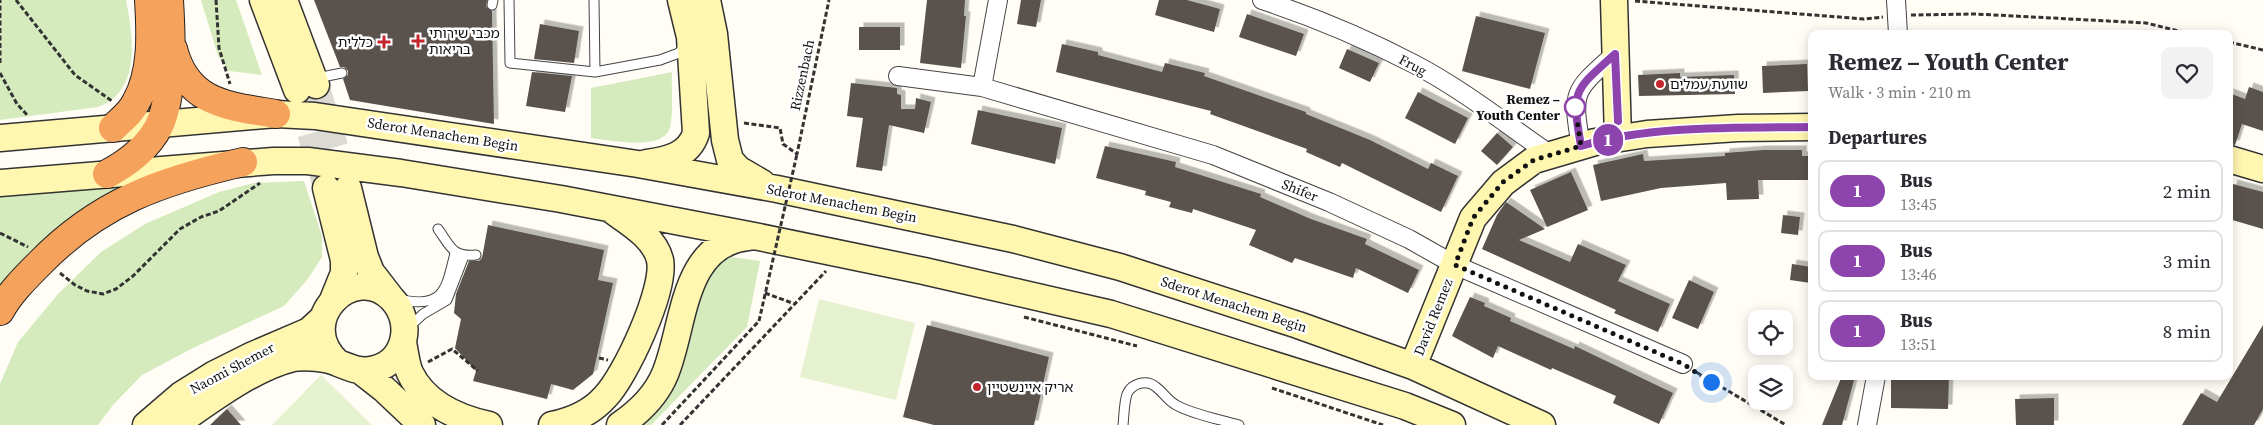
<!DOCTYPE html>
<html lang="en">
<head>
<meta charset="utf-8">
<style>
  body { margin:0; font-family:"Source Serif 4","Noto Sans Hebrew",serif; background:#f2f2f3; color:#2b2b33; height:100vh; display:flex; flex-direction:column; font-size:19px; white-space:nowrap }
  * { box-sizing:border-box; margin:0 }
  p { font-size:16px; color:#7c7c81 }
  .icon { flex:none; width:28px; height:28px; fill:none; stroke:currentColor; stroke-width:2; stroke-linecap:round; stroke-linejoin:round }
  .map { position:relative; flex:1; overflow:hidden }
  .panel { position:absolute; left:1808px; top:30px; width:425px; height:350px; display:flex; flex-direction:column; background:#fff; border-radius:10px; box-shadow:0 2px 12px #0003 }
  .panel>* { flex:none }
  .badge { padding:0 10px; border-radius:16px; font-size:18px; line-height:32px }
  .controls { position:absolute; left:1748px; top:310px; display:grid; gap:10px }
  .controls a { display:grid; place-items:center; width:45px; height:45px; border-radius:10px; background:#fff; box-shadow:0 2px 12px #0003; font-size:25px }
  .you { position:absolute; width:25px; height:25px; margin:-12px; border:4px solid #fff; border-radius:50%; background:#1a73e8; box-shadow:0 0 0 8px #1a73e833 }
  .map>.badge { position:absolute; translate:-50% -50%; box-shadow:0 0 0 2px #fff }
  h2 { padding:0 20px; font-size:19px; line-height:45px }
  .round { display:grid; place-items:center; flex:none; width:52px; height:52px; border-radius:10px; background:#f2f2f3 }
  .overview { display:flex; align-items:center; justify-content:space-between; height:85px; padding:0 20px }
  h1 { font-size:24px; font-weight:700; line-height:38px }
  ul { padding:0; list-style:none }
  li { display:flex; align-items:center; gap:15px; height:62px; margin:0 10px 8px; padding:0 10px; border:2px solid #e1e1e2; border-radius:10px }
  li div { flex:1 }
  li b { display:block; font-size:19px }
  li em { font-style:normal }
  li .badge { min-width:55px; font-weight:700; text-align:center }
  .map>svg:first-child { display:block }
  .green { fill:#d5ebbd }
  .pitch { fill:#e6f2cf }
  .building { fill:#5a524d; filter:url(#shadow) }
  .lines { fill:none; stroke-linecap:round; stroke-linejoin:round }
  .secondary-tunnel { stroke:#dbdad3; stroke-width:26; stroke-dasharray:26 13; stroke-linecap:butt }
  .lane-casing { stroke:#444; stroke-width:11 }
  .street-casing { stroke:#444; stroke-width:20 }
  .secondary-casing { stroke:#333; stroke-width:29 }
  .highway-casing { stroke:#222; stroke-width:30 }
  .path { stroke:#333; stroke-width:3; stroke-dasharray:5 2.5; stroke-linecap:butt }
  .lane { stroke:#fff; stroke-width:9 }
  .street { stroke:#fff; stroke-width:18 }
  .secondary { stroke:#fff6b0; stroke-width:26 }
  .highway { stroke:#f5a25d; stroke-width:28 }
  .path-bridge { stroke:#333; stroke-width:3; stroke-dasharray:5 2.5; stroke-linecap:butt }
  .line-casing { stroke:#fff; stroke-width:11 }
  .line { stroke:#8e44ad; stroke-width:8 }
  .walk { stroke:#111; stroke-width:5; stroke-dasharray:0 9 }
  .poi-dot { fill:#c4262e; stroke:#fff; stroke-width:2 }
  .stop-dot { fill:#fff; stroke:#8e44ad; stroke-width:2.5 }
  .labels { text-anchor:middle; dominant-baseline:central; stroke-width:5; stroke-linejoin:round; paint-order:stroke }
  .poi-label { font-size:14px; fill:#111; stroke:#fff; text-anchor:start }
  .street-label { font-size:14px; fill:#111; stroke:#fff }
  .stop-label { font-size:14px; font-weight:bold; fill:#111; stroke:#fff; text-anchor:end }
</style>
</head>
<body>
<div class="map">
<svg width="2263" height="425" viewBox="0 0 2263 425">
  <defs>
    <filter id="shadow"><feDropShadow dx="4.5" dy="-4.5" stdDeviation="0" flood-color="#0004"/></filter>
  </defs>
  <rect width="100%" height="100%" fill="#fffdf5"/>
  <path class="green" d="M0 0H126C133 36 142 91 98 107L0 120Z
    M201 0H236L262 75 229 71 218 56Z
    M672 72C671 90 674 110 670 127 664 152 610 140 591 138V88Z
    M140 180 0 291V194Z
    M304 181 322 236V257L307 280 284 306 193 348 142 375 113 405 98 425H0V384L18 342 58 294 101 252 145 224 219 192 254 183Z
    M725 256 760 261 747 327 651 425H637L709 267Z"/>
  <path class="pitch" d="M819 299 915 323 896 400 800 377Z
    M321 375 372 425H272Z"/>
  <path class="building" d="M314 0H487L486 7 492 11 494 124 350 100 343 79 348 75V71L344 67H340Z
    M927 0H965L964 16H966L961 68 920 63Z
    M1021 0H1041L1036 27 1017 24Z
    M1159 0H1187L1220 9 1214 32 1155 15Z
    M1247 14 1304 34 1296 56 1239 37Z
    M1476 16 1545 33 1530 89 1462 71Z
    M540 24 579 31 574 63 534 59Z
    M859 27H900V50H859Z
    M1062 44 1098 52V55L1162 72 1165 63 1205 73 1204 76 1306 112V114L1370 140 1428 169 1431 163 1458 176 1441 212 1342 163 1340 167 1306 152 1307 149 1210 114 1211 111 1056 72Z
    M1347 49 1379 63 1370 82 1339 68Z
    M1807 64 1808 91 1763 93 1762 66Z
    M532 72 572 76 565 112 526 106Z
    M1680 73V77L1734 75 1735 94 1639 96 1638 75Z
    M851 83 897 88V94L901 95V109H915L916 98 931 102 924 133 889 125 882 171 856 167 863 118 847 116Z
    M2249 87 2263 92V131L2242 124 2235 145 2229 144V93L2245 99Z
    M1418 92 1468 118 1455 144 1405 118Z
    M978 110 1062 128 1055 164 971 144Z
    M1497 133 1513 147 1497 165 1481 151Z
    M1105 146 1176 162 1175 167 1261 194 1260 197 1311 219 1367 239 1365 244 1419 270 1408 293 1356 268 1353 278 1295 258 1292 263 1249 245 1256 230 1193 209 1192 213 1169 207 1171 202 1145 195 1146 191 1096 178Z
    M1763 150H1802V156H1811V180H1758L1759 199 1727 200 1726 183 1661 188 1601 201 1593 165 1643 154 1644 161 1725 156V153Z
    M1571 172 1588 210 1547 227 1530 190Z
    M2233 184 2263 192V229L2229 219V199Z
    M1506 202 1545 229 1519 240 1570 262 1578 244 1626 265 1618 281 1670 304 1658 332 1614 313 1616 310 1482 249 1497 215Z
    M1783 215 1800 217 1798 235 1781 233Z
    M488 225 604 250 598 280 613 283 593 374 573 390 551 384 547 399 473 381 476 371 455 348 461 319 454 313 456 294 469 261H479L482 258Z
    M1792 264 1811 267V283L1790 280Z
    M1689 280 1714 292 1698 329 1672 318Z
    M1470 297 1485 303 1484 306 1511 318 1510 321 1574 349 1575 346 1673 393 1659 424 1613 403 1616 396 1552 368 1551 370 1498 346 1493 358 1452 336Z
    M927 325 1049 357 1034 425H934L903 417Z
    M2263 325V409L2254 425H2182L2201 393 2217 402Z
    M1842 376H1855L1842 425H1822Z
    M1891 376H1949L1948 409 1891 408Z
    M2054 398V425H2016L2015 399Z
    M227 409 241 425H210Z"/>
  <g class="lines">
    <path class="secondary-tunnel" d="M316 85 347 185
      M299 96 325 183"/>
    <g class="lane-casing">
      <path id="lane" d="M509 0 510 63 595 72 660 60 679 53 684 46
        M594 0 595 72
        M492 5 493 0
        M317 78 342 73
        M438 229C451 247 452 257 476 255
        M398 299C444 310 446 290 455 253
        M409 327 423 314 447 300 464 256
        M1123 425C1124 416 1124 403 1127 394 1132 383 1147 379 1156 387 1164 393 1167 400 1176 405 1194 415 1219 419 1239 425"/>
    </g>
    <g class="street-casing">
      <path id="street" d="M1262 0C1314 17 1366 39 1414 64 1462 89 1506 124 1551 155
        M1896 0 1898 34
        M898 76 982 87 1213 155 1329 202 1409 239 1455 265 1683 364
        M982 87 998 0
        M1581 146C1571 90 1574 91 1615 54
        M1867 425 1876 376"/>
    </g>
    <g class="secondary-casing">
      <path id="secondary" d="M263 0 297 90
        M284 0 316 85
        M707 0 714 34 725 140 730 160 738 169 762 183
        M1614 0 1618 138
        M0 138 276 114 315 116 638 164 777 189 1013 239 1120 267 1298 325 1413 366 1542 425
        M2229 159 2263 169
        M646 163C667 160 689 156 696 133L690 37 681 0
        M0 183 273 161H308L401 173 561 199 754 236 924 271 1111 314 1405 406 1452 425
        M326 188 344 260V273L333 300
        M348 188 365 257 371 272 391 298
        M403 342C405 352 406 364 410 373 425 404 457 418 489 425
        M1413 366 1473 218 1503 183 1534 160 1595 142 1647 134 1738 128 1811 127
        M361 371 384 389 422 425
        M146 425 181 395 213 375 253 355 309 331 322 319
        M175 425C208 402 254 367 293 358 306 356 327 358 338 363 351 368 360 373 375 369 406 361 414 322 392 299 354 260 292 321 338 363
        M552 425C571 421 591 413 605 397 625 377 666 289 660 260 655 238 630 223 613 211
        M620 425C639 412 656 396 665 374 685 327 681 244 748 237"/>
    </g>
    <g class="highway-casing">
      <path id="highway" d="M173 49C187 104 228 106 276 114
        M113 128C121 120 131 113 136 102 153 73 151 32 149 0
        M107 174C128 163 148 147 159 126 174 96 171 33 169 0
        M0 311C9 294 25 278 39 264 99 202 161 181 243 162"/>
    </g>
    <path class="path" d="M16 0 75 75 112 101
      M216 0 219 48 230 84
      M1635 1 1864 19 1883 17
      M1911 15 1976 14 2146 23 2191 34
      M2229 42 2263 50
      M0 63V0
      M0 73 17 104 28 116
      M744 123 780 128 783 144 797 154 829 0
      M0 233 28 247
      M60 273 75 285 87 291 103 294 116 289 133 276 180 229 201 217 219 211 260 183
      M765 293 795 304
      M1024 317 1137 346
      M599 358 608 360
      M428 362 452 349 478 371
      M1696 372 1786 425
      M1272 388 1383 425
      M662 425 759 321
      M680 425 826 271"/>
    <use href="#lane" class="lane"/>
    <use href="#street" class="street"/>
    <use href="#secondary" class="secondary"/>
    <use href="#highway" class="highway"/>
    <path class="path-bridge" d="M759 321 797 154"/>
  </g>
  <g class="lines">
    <g class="line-casing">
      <path id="line" d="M1618 121 1615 54C1574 91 1571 89 1581 146 1651 125 1738 128 1811 127"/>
    </g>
    <use href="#line" class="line"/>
    <path class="walk" d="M1575 107 1581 146 1534 160 1503 182 1473 218 1455 265 1683 364 1711 382"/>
  </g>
  <g class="poi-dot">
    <path d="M415.5 33.5h5v5h5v5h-5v5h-5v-5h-5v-5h5z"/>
    <path d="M381.5 34.5h5v5h5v5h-5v5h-5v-5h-5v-5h5z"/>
    <circle cx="1660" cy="84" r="5"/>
    <circle cx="977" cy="387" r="5"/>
  </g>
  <circle class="stop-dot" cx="1575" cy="107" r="10"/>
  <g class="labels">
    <g class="poi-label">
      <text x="429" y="33">מכבי שירותי<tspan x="429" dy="16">בריאות</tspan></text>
      <text x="373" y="42" text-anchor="end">כללית</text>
      <text x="1670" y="84">שוועת עמלים</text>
      <text x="987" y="387">אריק איינשטיין</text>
    </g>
    <g class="street-label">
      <text transform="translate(1413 65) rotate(28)">Frug</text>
      <text transform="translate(802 75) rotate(-78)">Rizzenbach</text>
      <text transform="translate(443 134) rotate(9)">Sderot Menachem Begin</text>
      <text transform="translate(1300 190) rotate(22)">Shifer</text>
      <text transform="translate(842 203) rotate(11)">Sderot Menachem Begin</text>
      <text transform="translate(1234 304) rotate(18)">Sderot Menachem Begin</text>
      <text transform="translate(1433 317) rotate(-68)">David Remez</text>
      <text transform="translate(232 368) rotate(-28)">Naomi Shemer</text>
    </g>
    <g class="stop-label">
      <text x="1560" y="99">Remez –<tspan x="1560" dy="16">Youth Center</tspan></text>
    </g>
  </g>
</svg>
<div class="controls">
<a><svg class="icon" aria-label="locate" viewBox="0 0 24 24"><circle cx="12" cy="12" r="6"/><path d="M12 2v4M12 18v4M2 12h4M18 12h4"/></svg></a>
<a><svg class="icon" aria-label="layers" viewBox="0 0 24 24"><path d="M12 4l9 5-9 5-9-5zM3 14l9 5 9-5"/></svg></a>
</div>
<div class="you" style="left:1711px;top:382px"></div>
<b class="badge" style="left:1608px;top:140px;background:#8e44ad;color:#fff">1</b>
<section class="panel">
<div class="overview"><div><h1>Remez – Youth Center</h1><p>Walk · 3 min · 210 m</p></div><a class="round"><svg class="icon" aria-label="heart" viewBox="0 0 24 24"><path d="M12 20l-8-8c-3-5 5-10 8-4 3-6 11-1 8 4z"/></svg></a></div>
<h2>Departures</h2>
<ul>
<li><span class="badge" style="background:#8e44ad;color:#fff">1</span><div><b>Bus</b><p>13:45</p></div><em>2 min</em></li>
<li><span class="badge" style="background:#8e44ad;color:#fff">1</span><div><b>Bus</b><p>13:46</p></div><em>3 min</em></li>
<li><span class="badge" style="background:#8e44ad;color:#fff">1</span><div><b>Bus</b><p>13:51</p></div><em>8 min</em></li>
</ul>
</section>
</div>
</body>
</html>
